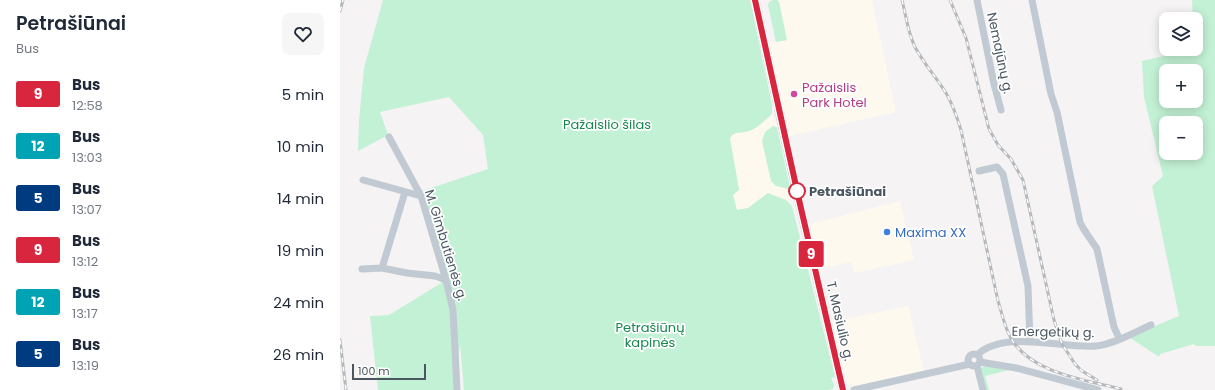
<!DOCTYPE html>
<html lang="en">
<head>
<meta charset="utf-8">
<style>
  body { margin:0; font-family:Poppins,sans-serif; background:#f6f6f7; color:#1f2937; height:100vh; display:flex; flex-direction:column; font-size:15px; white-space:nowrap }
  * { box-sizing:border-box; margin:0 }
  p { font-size:13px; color:#747a83 }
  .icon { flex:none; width:22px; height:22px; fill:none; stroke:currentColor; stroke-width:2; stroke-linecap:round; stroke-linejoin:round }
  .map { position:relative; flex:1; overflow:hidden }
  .side { display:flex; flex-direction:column; background:#fff; width:340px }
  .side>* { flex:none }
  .badge { padding:0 8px; border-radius:3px; font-size:14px; line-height:26px }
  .fabs { position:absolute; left:819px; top:12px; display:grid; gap:8px }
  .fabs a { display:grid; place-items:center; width:44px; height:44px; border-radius:8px; background:#fff; box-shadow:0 2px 10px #0003; font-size:20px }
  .scale { position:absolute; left:12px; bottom:10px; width:74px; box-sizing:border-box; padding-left:4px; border:2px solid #4a5661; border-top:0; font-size:11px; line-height:14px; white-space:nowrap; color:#4a5661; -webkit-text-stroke:3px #fff; paint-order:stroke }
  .map>.badge { position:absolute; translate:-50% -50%; box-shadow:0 0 0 2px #fff }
  .round { display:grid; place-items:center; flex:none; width:42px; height:42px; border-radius:8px; background:#f6f6f7 }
  .head { display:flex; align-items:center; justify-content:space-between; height:68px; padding:0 16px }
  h1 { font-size:19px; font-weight:600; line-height:30px }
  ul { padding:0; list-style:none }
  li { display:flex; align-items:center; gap:12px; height:52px; padding:0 16px }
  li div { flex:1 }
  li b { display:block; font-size:15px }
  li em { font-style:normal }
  li .badge { min-width:44px; font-weight:700; text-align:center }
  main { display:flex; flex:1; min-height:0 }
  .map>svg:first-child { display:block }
  .commercial { fill:#fdf9ef }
  .green { fill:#c3f1d5; fill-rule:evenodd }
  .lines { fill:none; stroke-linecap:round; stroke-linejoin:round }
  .minor { stroke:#c1cad2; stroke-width:7 }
  .major { stroke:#b3c2d1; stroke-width:9 }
  .rail-casing { stroke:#b5b8bd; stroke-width:3 }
  .rail { stroke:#fff; stroke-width:1.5; stroke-dasharray:4.5; stroke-linecap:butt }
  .line-casing { stroke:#fff; stroke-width:9 }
  .line { stroke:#d7263d; stroke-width:6 }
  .hotel-dot { fill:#d1479c; stroke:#fff; stroke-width:1.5 }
  .stop-dot { fill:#fff; stroke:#d7263d; stroke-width:2 }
  .shop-dot { fill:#3f7fe0; stroke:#fff; stroke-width:1.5 }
  .labels { text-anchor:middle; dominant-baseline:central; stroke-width:3.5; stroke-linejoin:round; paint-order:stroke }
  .street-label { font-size:13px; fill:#4a5661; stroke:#fff }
  .hotel-label { font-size:13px; fill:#b23c85; stroke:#fff; text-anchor:start }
  .park-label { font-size:13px; fill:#17864f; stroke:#fff }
  .stop-label { font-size:13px; font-weight:bold; fill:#4a5661; stroke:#fff; text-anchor:start }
  .shop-label { font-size:13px; fill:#366cbe; stroke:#fff; text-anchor:start }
</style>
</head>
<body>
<main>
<section class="side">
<div class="head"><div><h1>Petrašiūnai</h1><p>Bus</p></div><a class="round"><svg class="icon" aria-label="heart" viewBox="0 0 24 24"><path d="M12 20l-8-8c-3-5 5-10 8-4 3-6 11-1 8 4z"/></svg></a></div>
<ul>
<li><span class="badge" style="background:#d7263d;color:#fff">9</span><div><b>Bus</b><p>12:58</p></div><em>5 min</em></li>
<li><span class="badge" style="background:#00a3b4;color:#fff">12</span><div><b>Bus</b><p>13:03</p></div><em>10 min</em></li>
<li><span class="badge" style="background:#003b80;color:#fff">5</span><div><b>Bus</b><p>13:07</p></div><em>14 min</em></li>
<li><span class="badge" style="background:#d7263d;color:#fff">9</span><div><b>Bus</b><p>13:12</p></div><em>19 min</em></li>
<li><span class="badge" style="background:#00a3b4;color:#fff">12</span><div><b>Bus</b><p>13:17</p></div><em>24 min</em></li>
<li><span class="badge" style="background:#003b80;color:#fff">5</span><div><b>Bus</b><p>13:19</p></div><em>26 min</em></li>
</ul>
</section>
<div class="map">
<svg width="875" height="390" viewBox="0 0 875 390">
  <rect width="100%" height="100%" fill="#f5f3f3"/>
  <path class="commercial" d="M439 0H532L556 112 450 136 429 43 447 40Z
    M432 113 437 127 450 187 449 202 428 193 408 208 397 210 393 195 399 190 390 139 392 135 398 132 410 131 430 117Z
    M560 201 574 260 514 273 511 262 485 268 483 270 482 275 470 224Z
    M568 306 584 371 520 385H512L505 380 491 322Z"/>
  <path class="green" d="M43 0H410L432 105V113L430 116C424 121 416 129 409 131 402 134 395 130 390 138L399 190 393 195 397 210 408 208 428 193 446 200 452 206 495 377 491 378 494 385 493 389 488 390H124L120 344 115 390H38L30 316 49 315 106 280 79 192 148 169 143 135 109 97 40 112 48 135 18 151 19 121 24 68Z
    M433 0H437L439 2 447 40 436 42 428 5 429 2Z
    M852 0H875V346H856L854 344 820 354 819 357 789 337 839 316 812 186 823 176 804 97 802 61 846 51V49H856V19H853ZM826 71H856V101H826ZM826 123H856V153H826Z
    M433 126 437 127 450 187 448 189 436 186 431 181 422 141 425 132Z
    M646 366 669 370 645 376 649 390H646L641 369 642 367Z"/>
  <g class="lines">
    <path class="minor" d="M637 0 654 84 661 110
      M692 0 711 94 717 112 740 222 743 228 757 249 774 327 779 338
      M49 137 81 196 106 280 113 310 117 390
      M639 171 657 167 663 174 688 286 690 342
      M23 180 81 196
      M42 268 65 192
      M22 269 42 268 67 273 95 276 106 280
      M628 360a6 6 0 1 1 12 0a6 6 0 1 1-12 0Z
      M637 355C664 329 723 349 756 346 774 344 795 332 811 325
      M640 362 676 368 758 390
      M637 366 643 390
      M514 390 630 364"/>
    <path class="major" d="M415 0 457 192 503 390"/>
    <g class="rail-casing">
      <path id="rail" d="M562 0C566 16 568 33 575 47 584 64 596 77 606 93 613 105 617 117 621 130L658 301C662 313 664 326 671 338 690 373 746 380 781 389
        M610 0 626 38 649 129 658 145 671 159 683 180 714 320 722 344 735 364 742 371 757 380
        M0 11 3 0
        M0 340 6 390"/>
    </g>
    <use href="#rail" class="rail"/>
  </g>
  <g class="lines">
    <g class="line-casing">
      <path id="line" d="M415 0 460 204 503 390"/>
    </g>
    <use href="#line" class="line"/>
  </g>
  <circle class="hotel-dot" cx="454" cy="94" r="4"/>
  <circle class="stop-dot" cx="457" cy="191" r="8"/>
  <circle class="shop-dot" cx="547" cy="232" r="4"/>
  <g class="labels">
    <g class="street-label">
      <text transform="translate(660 53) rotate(78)">Nemajūnų g.</text>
      <text transform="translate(106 245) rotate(73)">M. Gimbutienės g.</text>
      <text transform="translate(500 321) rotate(77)">T. Masiulio g.</text>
      <text transform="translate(713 332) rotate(1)">Energetikų g.</text>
    </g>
    <g class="hotel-label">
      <text x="462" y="87">Pažaislis<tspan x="462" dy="15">Park Hotel</tspan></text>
    </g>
    <g class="park-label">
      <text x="267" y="124">Pažaislio šilas</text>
      <text x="310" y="327">Petrašiūnų<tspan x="310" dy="15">kapinės</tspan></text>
    </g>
    <g class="stop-label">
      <text x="469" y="191">Petrašiūnai</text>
    </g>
    <g class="shop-label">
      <text x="555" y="232">Maxima XX</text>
    </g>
  </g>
</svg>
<div class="fabs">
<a><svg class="icon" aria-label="layers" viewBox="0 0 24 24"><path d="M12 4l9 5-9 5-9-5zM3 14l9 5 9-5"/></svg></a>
<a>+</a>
<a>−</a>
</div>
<div class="scale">100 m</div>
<b class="badge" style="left:471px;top:254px;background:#d7263d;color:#fff">9</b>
</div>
</main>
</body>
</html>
